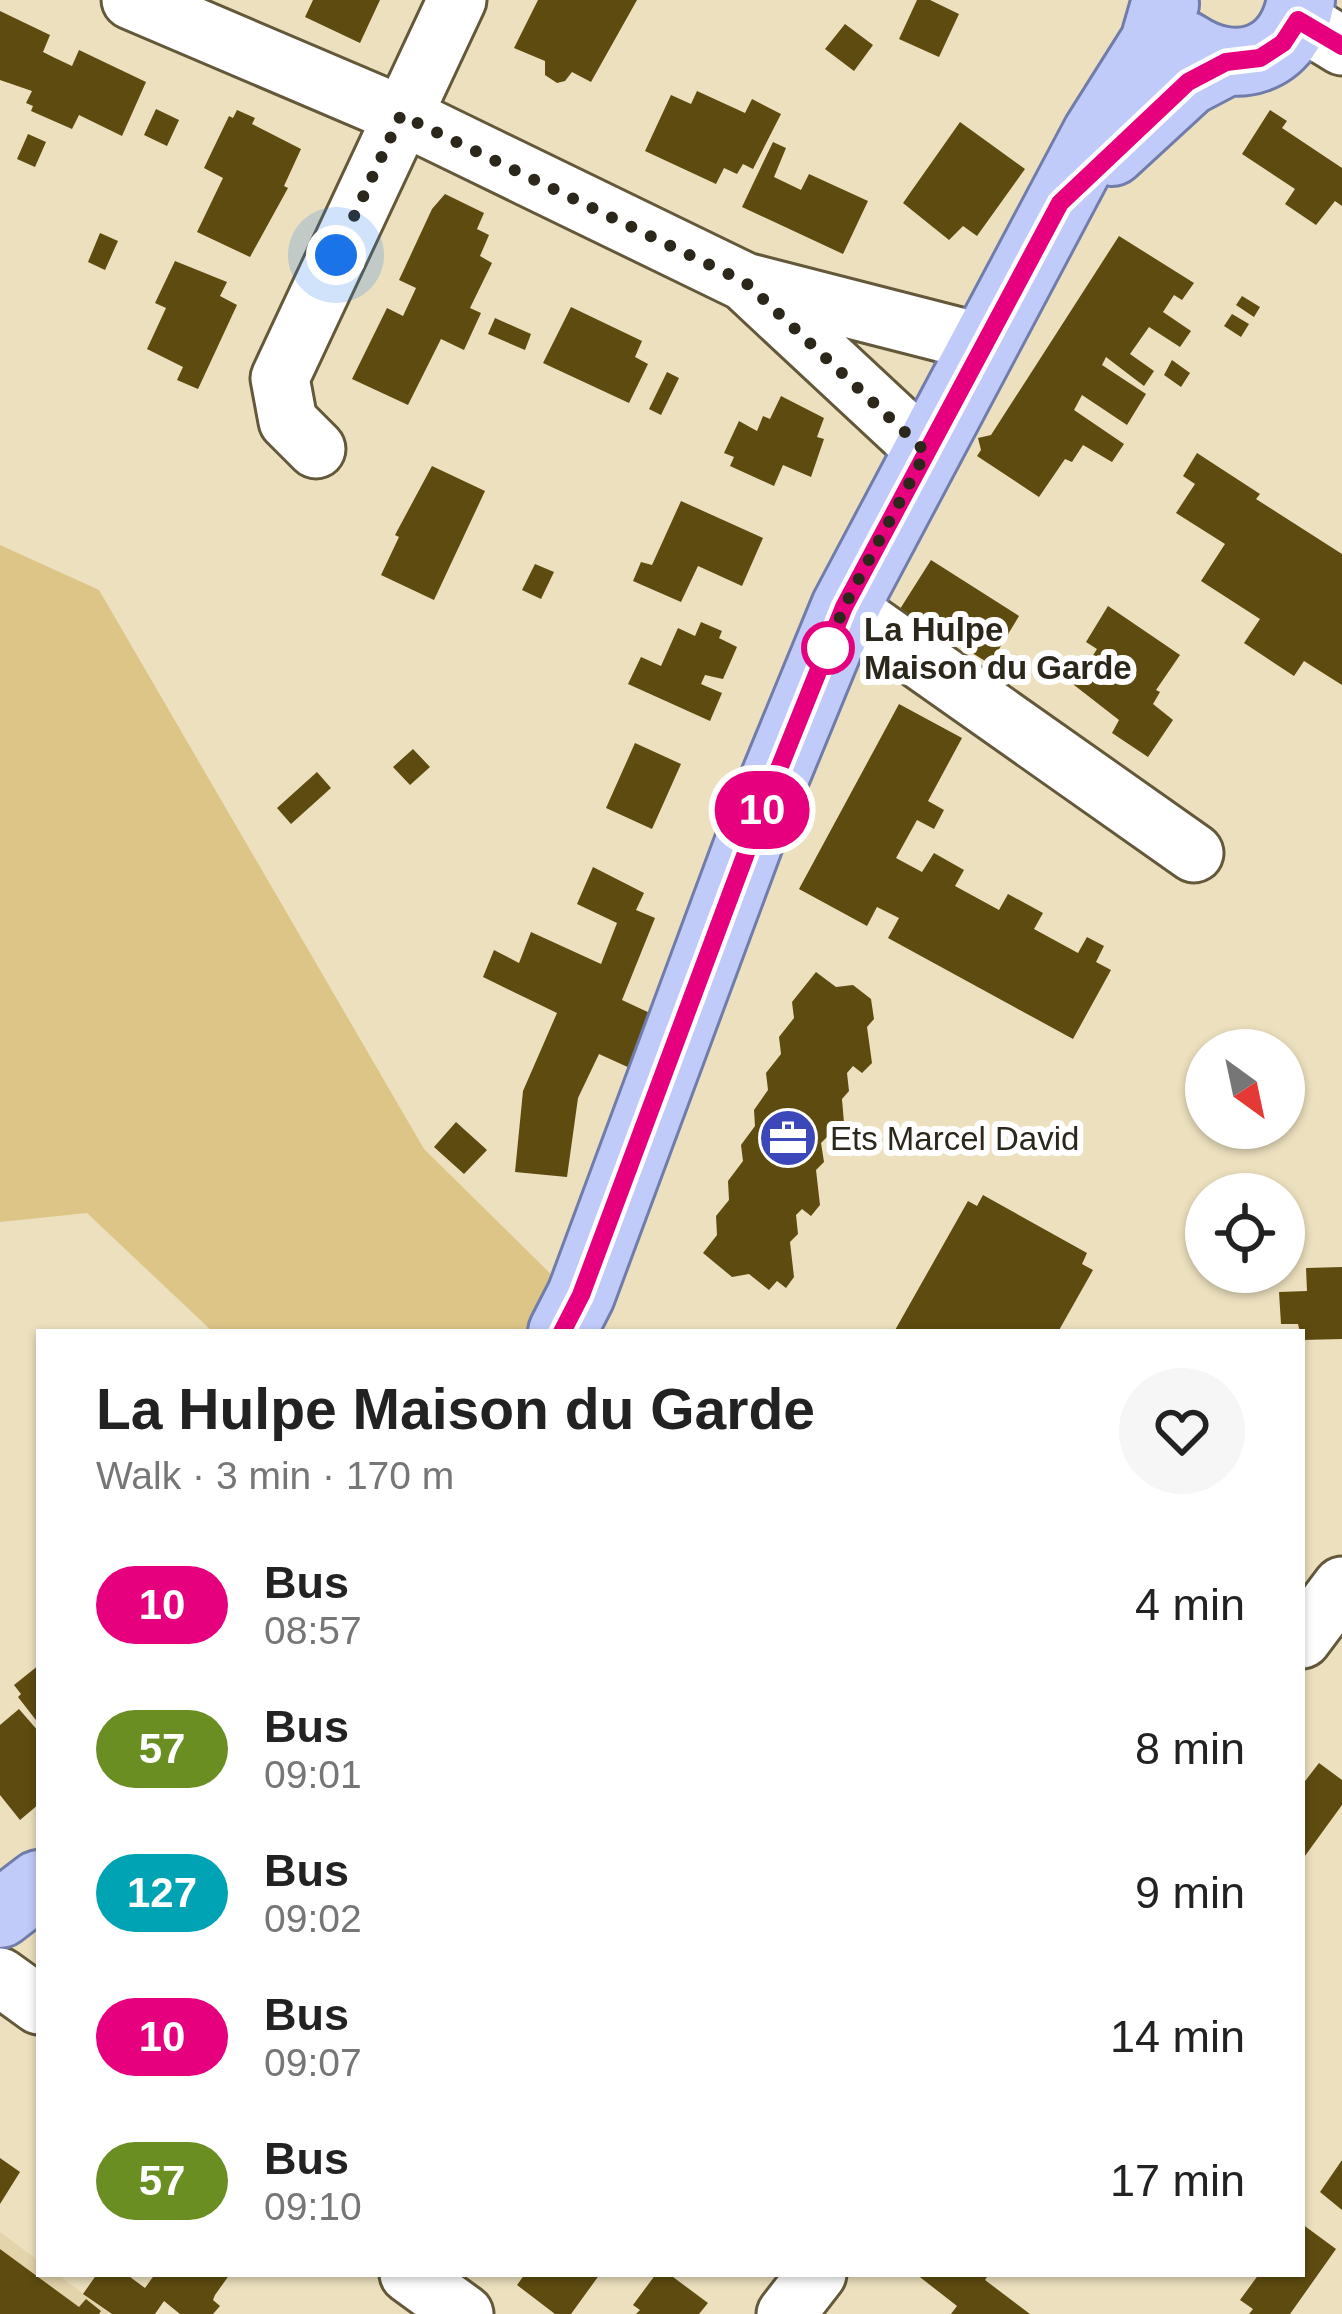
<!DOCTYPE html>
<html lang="en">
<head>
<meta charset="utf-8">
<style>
  body { margin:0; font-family:Arial,sans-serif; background:#f6f6f6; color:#222; height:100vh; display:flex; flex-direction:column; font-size:45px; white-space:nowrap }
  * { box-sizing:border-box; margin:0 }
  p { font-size:39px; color:#767676 }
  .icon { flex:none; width:66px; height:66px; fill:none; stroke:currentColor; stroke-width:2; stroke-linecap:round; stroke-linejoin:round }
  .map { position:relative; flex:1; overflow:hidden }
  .sheet { position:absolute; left:36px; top:1329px; width:1269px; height:948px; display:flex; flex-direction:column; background:#fff; border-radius:0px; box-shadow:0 3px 9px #0004 }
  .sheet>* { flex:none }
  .badge { padding:0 24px; border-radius:39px; font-size:42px; line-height:78px }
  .needle { width:78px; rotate:147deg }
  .fabs { position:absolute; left:1185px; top:1029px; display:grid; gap:24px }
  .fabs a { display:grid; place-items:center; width:120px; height:120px; border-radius:50%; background:#fff; box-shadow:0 3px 9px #0004; font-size:60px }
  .you { position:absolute; width:60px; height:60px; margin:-30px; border:9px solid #fff; border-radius:50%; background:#1a73e8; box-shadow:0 0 0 18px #1a73e833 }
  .map>.badge { position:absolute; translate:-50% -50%; box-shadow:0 0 0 6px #fff }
  .round { display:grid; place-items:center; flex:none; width:126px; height:126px; border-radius:63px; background:#f6f6f6 }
  .summary { display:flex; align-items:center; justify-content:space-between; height:204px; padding:0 60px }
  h1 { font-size:57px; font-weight:700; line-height:90px }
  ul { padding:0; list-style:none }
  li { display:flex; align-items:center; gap:36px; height:144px; padding:0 60px }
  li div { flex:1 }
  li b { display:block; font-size:45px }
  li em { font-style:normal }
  li .badge { min-width:132px; font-weight:700; text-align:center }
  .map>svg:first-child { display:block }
  .built { fill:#e4d4ac }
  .green { fill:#ddc587 }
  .building { fill:#5e4b10 }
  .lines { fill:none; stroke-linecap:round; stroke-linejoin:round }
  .minor-casing { stroke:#63583a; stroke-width:63 }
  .major-casing { stroke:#717caa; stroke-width:72 }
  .minor { stroke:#fff; stroke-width:57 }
  .major { stroke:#c0cbfa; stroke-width:66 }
  .line-casing { stroke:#fff; stroke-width:27 }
  .line { stroke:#e6007e; stroke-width:18 }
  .walk { stroke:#2b271a; stroke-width:12; stroke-dasharray:0 21.6 }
  .stop-dot { fill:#fff; stroke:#e6007e; stroke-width:6 }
  .labels { text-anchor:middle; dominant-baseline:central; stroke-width:12; stroke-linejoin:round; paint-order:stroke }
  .stop-label { font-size:33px; font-weight:bold; fill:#2b271a; stroke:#fff; text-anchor:start }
  .poi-label { font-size:33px; fill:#2b271a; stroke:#fff; text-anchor:start }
</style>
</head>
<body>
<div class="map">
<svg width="1342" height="2314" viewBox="0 0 1342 2314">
  <rect width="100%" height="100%" fill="#ece0be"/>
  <path class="built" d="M0 2232 39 2261V2274H57L110 2314H0Z"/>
  <path class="green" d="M0 545 99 590 424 1149 569 1292 545 1332H213L87 1213 0 1222Z"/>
  <path class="building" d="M313 0H380L360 43 305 17Z
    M538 0H637L591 82 572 72 565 81 557 83 545 75V61L514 48Z
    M917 0H930L959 14 939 57 899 39Z
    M0 11 50 35 43 52 55 58 72 66 79 50 146 82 122 136 79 115 72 129 31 111 33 106 26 103 32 91 0 80Z
    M845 24 873 45 854 71 825 49Z
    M697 91 745 113 752 99 781 114 753 169 743 164 737 174 724 168 716 184 645 151 671 95 691 104Z
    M156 109 179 120 167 146 144 135Z
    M237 110 255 118 252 124 301 149 284 186 288 188 250 257 197 232 223 178 204 168 229 116 233 118Z
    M1270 110 1287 121 1282 128 1342 168V206L1335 201 1316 225 1285 204 1295 189 1242 154Z
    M960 122 1025 169 977 236 963 226 949 240 903 203Z
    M28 134 46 142 35 167 17 159Z
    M773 142 786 148 774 177 801 190 809 174 868 201 843 254 742 207Z
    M445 194 484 213 477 229 489 235 480 256 492 263 470 308 481 313 464 350 441 339 408 405 352 379 387 308 403 316 416 288 399 280 432 209Z
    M100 233 118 241 105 270 88 262Z
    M1119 236 1194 283 1182 300 1174 295 1163 312 1191 331 1180 347 1149 327 1130 354 1154 371 1144 386 1106 357 1102 365 1146 394 1127 425 1082 395 1074 410 1124 444 1112 462 1083 445 1072 462 1065 459 1039 497 977 456 981 450 978 438 991 435Z
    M175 261 227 282 220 296 237 305 198 389 177 380 183 367 147 349 166 308 155 303Z
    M1242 296 1260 307 1254 317 1236 305Z
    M571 307 642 341 635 357 648 364 629 403 543 363Z
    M1232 314 1249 324 1241 337 1224 326Z
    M495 318 531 334 525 350 488 334Z
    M1172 360 1190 373 1181 387 1164 375Z
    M667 372 679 378 661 415 649 409Z
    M781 396 824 418 817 437 824 439 811 477 783 465 774 486 730 466 734 457 724 453 739 421 757 431 763 416 770 419Z
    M1197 453 1260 494 1256 499 1342 554V685L1304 661 1294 676 1244 643 1260 619 1201 581 1225 544 1176 513 1195 484 1183 476Z
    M432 466 485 491 434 600 381 575 399 537 395 535Z
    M681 501 763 538 742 586 698 566 681 602 633 581 641 562 652 565Z
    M931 560 1019 616 990 664 940 633 938 636 900 609Z
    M535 564 554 572 541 599 522 590Z
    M1108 606 1180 655 1156 690 1160 692 1153 704 1173 720 1148 757 1112 733 1119 720 1074 685 1097 649 1086 642Z
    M701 622 722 631 719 638 737 647 723 679 705 675 701 684 722 693 710 721 628 684 641 657 661 666 678 628 695 636Z
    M899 704 962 738 928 801 944 810 934 829 917 820 896 858 922 872 934 853 964 870 955 886 999 910 1008 894 1043 913 1034 929 1078 953 1087 937 1104 946 1096 962 1111 970 1073 1039 888 938 899 918 877 907 867 926 799 889Z
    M635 743 681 764 652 829 606 808Z
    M413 749 430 767 410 785 393 767Z
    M317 772 331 788 291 824 277 808Z
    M593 867 644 893 636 910 655 918 622 1000 652 1014 632 1069 599 1054 578 1098 567 1177 515 1172 523 1091 557 1013 483 977 494 950 519 963 531 932 601 964 617 923 577 904Z
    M816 972 836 987 853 985 871 999 874 1019 867 1027 872 1063 862 1073 853 1066 847 1073 849 1091 842 1099 845 1135 837 1144 827 1137 821 1143 824 1162 816 1170 820 1205 811 1216 802 1209 796 1215 798 1234 790 1242 794 1277 786 1288 777 1281 769 1290 749 1274 732 1277 703 1253 717 1235 716 1216 729 1200 728 1181 743 1161 741 1145 755 1126 754 1110 768 1090 766 1073 781 1054 779 1037 794 1018 792 1002Z
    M456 1122 487 1150 464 1174 434 1147Z
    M983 1195 1087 1253 1082 1264 1093 1270 1058 1332H894L968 1201 977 1206Z
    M1342 1267V1339L1302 1340 1298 1324H1281L1279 1292 1307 1291 1306 1268Z
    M39 1665V1724L18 1697 21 1694 14 1685Z
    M19 1709 39 1732V1804L20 1820 0 1795V1725Z
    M1319 1763 1342 1780V1805L1302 1860V1785Z
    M0 2158 20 2172 0 2204Z
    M1342 2160V2210L1320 2192Z
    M1302 2224 1336 2249 1290 2314H1249L1253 2309 1240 2300 1259 2274H1302Z
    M0 2249 79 2307 86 2299 101 2311 99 2314H0Z
    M97 2274H126L145 2288 155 2274H230L215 2295 213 2300 220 2306 213 2314H180L164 2301 155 2314H112L83 2294Z
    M525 2274H600L571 2314H555L517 2285Z
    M656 2274H669L708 2303 699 2314H636L640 2310 633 2305Z
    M916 2274H989L985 2280 1030 2314H951L957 2306Z"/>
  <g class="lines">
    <g class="minor-casing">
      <path id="minor" d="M131 0 401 115 745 282 983 343
        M1298 19 1342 46
        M748 285 926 451
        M316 449 288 421 280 378 457 0
        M845 607 1194 853
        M1302 1639 1342 1586
        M0 1977 39 2005
        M409 2274 464 2314
        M786 2314 817 2274"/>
    </g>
    <g class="major-casing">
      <path id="major" d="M1186 45C1235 78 1290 62 1301 0
        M1112 152 1188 82 1226 62
        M562 1332 581 1295 757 821 845 607 1096 134 1154 42 1165 4
        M0 1914 39 1884"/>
    </g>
    <use href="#minor" class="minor"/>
    <use href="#major" class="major"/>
  </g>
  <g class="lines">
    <g class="line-casing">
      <path id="line" d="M562 1332 581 1295 758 821 844 607 1060 203 1188 82 1226 62 1260 58 1283 43 1298 20 1342 46"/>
    </g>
    <use href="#line" class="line"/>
    <path class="walk" d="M336 255 401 115 745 282 926 452 844 607 828 648"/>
  </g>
  <defs>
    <g id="office-disc" transform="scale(3)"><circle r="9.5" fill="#3c47ba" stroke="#fff"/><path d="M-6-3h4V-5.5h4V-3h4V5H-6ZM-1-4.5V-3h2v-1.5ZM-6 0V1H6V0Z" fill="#fff"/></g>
  </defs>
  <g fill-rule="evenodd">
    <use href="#office-disc" x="788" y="1138"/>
  </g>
  <circle class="stop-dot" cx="828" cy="648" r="24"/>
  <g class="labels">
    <g class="stop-label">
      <text x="864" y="629">La Hulpe<tspan x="864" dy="38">Maison du Garde</tspan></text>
    </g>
    <g class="poi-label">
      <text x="830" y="1138">Ets Marcel David</text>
    </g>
  </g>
</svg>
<div class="fabs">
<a><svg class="needle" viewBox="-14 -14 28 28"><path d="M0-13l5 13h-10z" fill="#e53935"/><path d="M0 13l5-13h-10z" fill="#767676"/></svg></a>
<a><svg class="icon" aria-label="locate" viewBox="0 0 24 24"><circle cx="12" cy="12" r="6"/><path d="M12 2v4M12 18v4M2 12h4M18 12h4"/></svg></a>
</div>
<div class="you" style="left:336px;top:255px"></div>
<b class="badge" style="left:762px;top:810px;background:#e6007e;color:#fff">10</b>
<section class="sheet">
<div class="summary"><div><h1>La Hulpe Maison du Garde</h1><p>Walk · 3 min · 170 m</p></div><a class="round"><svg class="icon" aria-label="heart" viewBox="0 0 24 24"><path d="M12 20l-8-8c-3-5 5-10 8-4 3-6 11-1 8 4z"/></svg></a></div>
<ul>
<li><span class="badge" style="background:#e6007e;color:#fff">10</span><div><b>Bus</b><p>08:57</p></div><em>4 min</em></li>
<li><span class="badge" style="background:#6b8e23;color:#fff">57</span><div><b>Bus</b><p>09:01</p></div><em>8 min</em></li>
<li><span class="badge" style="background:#00a3b4;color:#fff">127</span><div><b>Bus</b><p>09:02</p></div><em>9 min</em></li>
<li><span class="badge" style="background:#e6007e;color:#fff">10</span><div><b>Bus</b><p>09:07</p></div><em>14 min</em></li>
<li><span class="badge" style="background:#6b8e23;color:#fff">57</span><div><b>Bus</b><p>09:10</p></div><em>17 min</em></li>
</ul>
</section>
</div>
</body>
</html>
